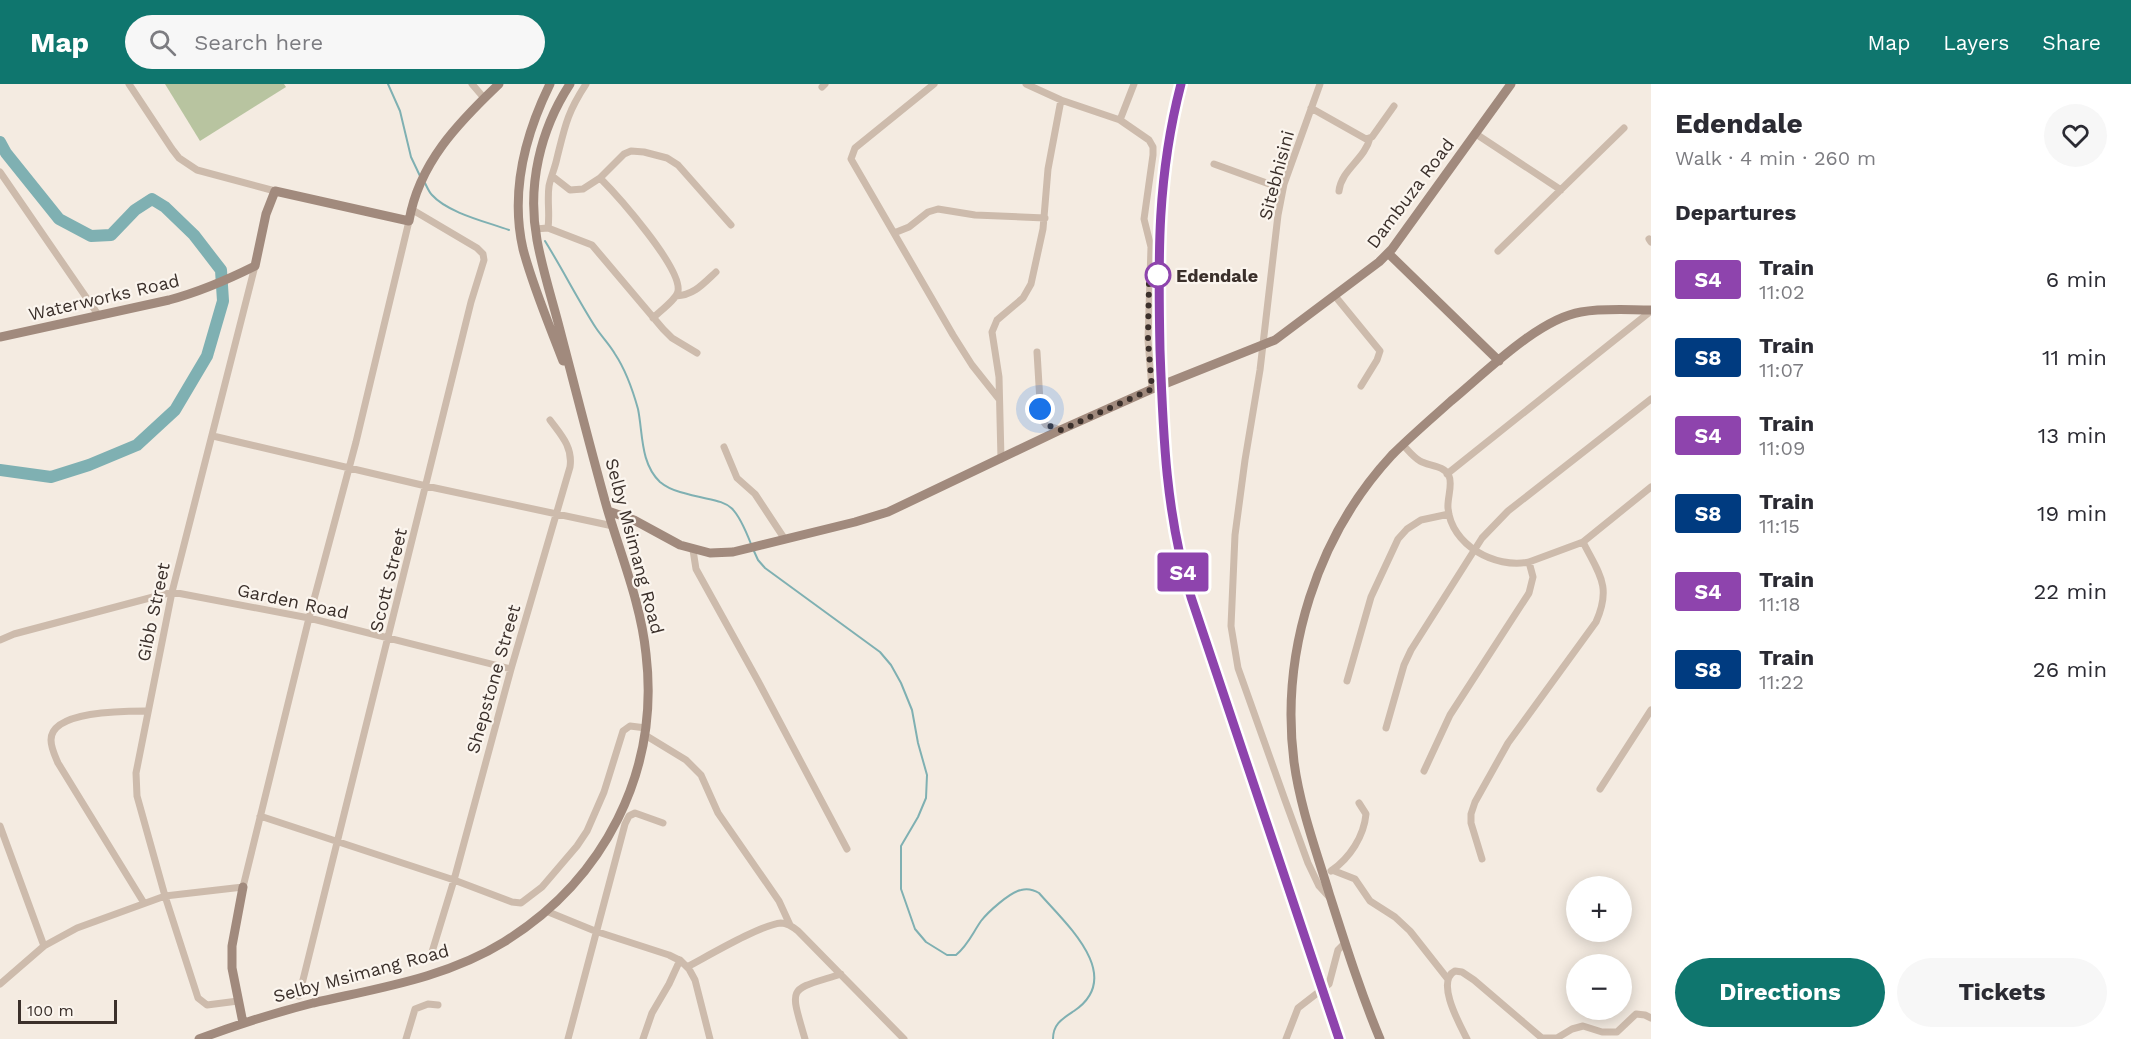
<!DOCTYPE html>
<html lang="en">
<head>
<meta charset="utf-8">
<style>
  body { margin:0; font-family:"Work Sans",sans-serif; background:#f7f7f7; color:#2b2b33; height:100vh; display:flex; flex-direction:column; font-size:22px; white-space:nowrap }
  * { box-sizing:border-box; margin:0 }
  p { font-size:20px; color:#7c7c81 }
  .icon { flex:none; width:33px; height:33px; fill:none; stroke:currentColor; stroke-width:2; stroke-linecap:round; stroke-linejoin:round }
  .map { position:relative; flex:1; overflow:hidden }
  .details { display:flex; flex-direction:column; background:#fff; width:480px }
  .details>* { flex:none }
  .badge { padding:0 12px; border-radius:4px; font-size:21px; line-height:39px }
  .tools { position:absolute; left:1566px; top:792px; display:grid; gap:12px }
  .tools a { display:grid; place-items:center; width:66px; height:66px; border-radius:50%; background:#fff; box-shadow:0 3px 15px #0003; font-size:30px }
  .scale { position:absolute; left:18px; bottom:15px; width:99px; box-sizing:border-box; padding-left:6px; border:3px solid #3b302b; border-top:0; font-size:16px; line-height:21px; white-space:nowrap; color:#3b302b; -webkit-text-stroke:4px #fbf5ee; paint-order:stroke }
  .you { position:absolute; width:30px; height:30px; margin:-15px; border:4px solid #fff; border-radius:50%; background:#1a73e8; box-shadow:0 0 0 9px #1a73e833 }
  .map>.badge { position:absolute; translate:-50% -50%; box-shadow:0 0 0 3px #fff }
  h2 { padding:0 24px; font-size:22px; line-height:54px }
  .round { display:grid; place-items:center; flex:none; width:63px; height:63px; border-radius:32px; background:#f7f7f7 }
  .overview { display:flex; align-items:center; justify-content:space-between; height:102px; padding:0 24px }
  h1 { font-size:28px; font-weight:700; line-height:45px }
  .primary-button { display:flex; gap:12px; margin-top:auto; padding:12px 24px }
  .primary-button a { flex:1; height:69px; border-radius:36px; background:#0f766e; color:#fff; font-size:24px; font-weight:700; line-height:69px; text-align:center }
  .primary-button a+a { background:#f7f7f7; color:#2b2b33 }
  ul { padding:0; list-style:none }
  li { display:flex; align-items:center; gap:18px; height:78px; padding:0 24px }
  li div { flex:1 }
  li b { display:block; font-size:22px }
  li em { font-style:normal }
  li .badge { min-width:66px; font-weight:700; text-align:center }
  header { display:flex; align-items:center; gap:36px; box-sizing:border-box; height:84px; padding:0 30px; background:#0f766e; color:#fff }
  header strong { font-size:28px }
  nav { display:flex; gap:33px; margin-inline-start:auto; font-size:21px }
  .search { width:420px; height:54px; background:#f7f7f7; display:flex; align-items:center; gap:15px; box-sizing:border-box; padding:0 21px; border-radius:33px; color:#7c7c81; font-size:22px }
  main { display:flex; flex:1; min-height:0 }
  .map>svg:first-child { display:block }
  .green { fill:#b8c4a0 }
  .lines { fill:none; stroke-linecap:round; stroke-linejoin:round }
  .stream { stroke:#7fb0b2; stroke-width:2 }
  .river { stroke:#7fb0b2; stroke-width:12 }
  .street { stroke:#cdbbac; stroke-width:7 }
  .secondary { stroke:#a18a7d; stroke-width:9 }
  .rail-casing { stroke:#3b302b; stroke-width:4.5 }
  .rail { stroke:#fbf5ee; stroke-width:2; stroke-dasharray:7; stroke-linecap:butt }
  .line-casing { stroke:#fff; stroke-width:14 }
  .line { stroke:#8e44ad; stroke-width:9 }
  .walk { stroke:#3b302b; stroke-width:6; stroke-dasharray:0 10.8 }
  .stop-dot { fill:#fff; stroke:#8e44ad; stroke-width:3 }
  .labels { text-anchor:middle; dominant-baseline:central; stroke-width:4.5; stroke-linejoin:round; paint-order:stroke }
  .street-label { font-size:18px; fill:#3b302b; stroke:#fbf5ee }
  .stop-label { font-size:18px; font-weight:bold; fill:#3b302b; stroke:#fbf5ee; text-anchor:start }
</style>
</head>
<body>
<header>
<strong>Map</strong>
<div class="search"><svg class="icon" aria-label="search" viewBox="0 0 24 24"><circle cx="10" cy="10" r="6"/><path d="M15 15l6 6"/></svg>Search here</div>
<nav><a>Map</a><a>Layers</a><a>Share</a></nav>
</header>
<main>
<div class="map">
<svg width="1651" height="955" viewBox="0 0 1651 955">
  <rect width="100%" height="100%" fill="#f4ebe1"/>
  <path class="green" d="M165 0H284L286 3 200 57Z"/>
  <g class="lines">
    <path class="stream" d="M388 0 400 27 411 73 420 92
      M425 99C427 103 429 108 432 111 448 129 487 138 509 146
      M545 157C563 186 578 216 596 244 602 253 610 261 615 270 625 285 633 307 638 325 643 349 640 379 660 398 666 403 673 406 680 408 727 422 731 409 751 460
      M753 465 758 476 765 484 880 568 891 581 901 599 912 626 918 659 927 691 926 714 918 733 901 762V805L915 845 926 858 947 871H956C968 861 972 850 981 837 988 828 1010 808 1021 806 1028 804 1034 806 1039 809 1065 839 1126 892 1074 927 1062 935 1053 940 1053 955"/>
    <path class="river" d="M0 58 6 69 59 135 91 152 111 151 135 126 152 115 165 123 194 151 221 186 223 217 207 272 175 326 137 361 89 381 51 393 0 386"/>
    <path class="street" d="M129 0 172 65 179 74 197 86 275 107
      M472 0 484 14
      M934 0 855 64 851 75 953 251 972 281 999 315
      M1026 0 1061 16 1120 36 1149 56 1153 63V71L1144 135 1151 163 1148 256 1152 305
      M1320 0 1284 100 1278 131 1260 286 1245 376 1235 451 1231 542 1238 584 1285 716 1308 779 1319 802 1330 814
      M822 3 825 0
      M1311 24 1366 55 1372 53 1394 22
      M1120 36 1134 0
      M1476 50 1561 106
      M1214 80 1283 105
      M0 88 99 232
      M552 92 570 106 583 105 600 94 624 70 631 67 644 68 667 74 678 81 731 141
      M600 94C617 111 682 184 678 207 677 215 659 228 653 234
      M1339 107C1341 86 1365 75 1370 54
      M548 144C550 130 547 116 549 102 551 92 555 84 557 74 565 42 567 29 586 0
      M535 145 548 144 592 161 663 245 672 254 697 269
      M894 149 909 143 928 128 938 125 975 131 1045 134
      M1649 155 1651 158
      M1498 167 1624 44
      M676 212C694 211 703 200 716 188
      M1335 212 1380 267 1377 276 1361 302
      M1037 268 1041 334 1046 341 1061 346
      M213 352 426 402 613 442
      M1403 361C1408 366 1413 373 1420 377 1428 382 1444 381 1449 392 1453 400 1447 415 1448 424 1451 461 1495 485 1529 478L1583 458 1651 403
      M724 363 737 394 755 410 784 454
      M1001 375 999 293 992 248 997 236 1023 214 1031 200 1043 145 1048 85 1061 16
      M1447 390 1651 227
      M693 466 696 485 758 597 847 765
      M0 556 14 550 172 508 309 534 511 585
      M1347 597 1371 513 1398 455 1407 445 1421 436 1449 430
      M1386 644 1404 581 1411 566 1482 454 1508 427 1651 315
      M645 651 686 676 701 691 718 729 779 817 790 841
      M1424 687 1450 631 1529 509 1533 493 1529 478
      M1600 705 1651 626
      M260 732 454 796 512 818 521 819 542 803 577 762 587 747 604 708 623 647 630 642 646 644
      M0 742 44 862
      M1482 775 1471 739V730L1475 718 1508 659 1596 538C1612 502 1599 490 1583 458
      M1332 786 1355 795 1370 817 1395 833 1410 847 1447 894
      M1331 787C1350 774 1364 752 1366 730L1359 719
      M144 819 58 679C55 672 51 664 51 656 51 626 128 627 148 627
      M546 827 595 847 669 871 681 877 689 885 695 896 710 955
      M432 868 454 796 511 585 570 383C573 363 561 351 550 336
      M687 883C708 872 760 841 781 839 788 839 793 843 798 847L904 955
      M0 900 44 862 77 844 165 812 243 803 309 534 356 358 409 137
      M299 912 471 218 484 176 483 170 477 164 411 125
      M238 917 207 921 198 914 165 812 137 712 136 689 172 508 255 182
      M1542 954H1557L1572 945 1583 942 1602 948H1617L1636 930 1645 931 1651 934
      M406 955 415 925 428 920 438 921
      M568 955 625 740 629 732 635 729 663 739
      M643 955 652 929 669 900 680 876
      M805 955C789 900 788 907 841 890
      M1286 955 1298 924 1329 900 1338 866 1344 860
      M1467 955C1460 941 1435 897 1455 887L1462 888 1474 896 1543 955"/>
    <path class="secondary" d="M550 0C525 51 510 108 523 165 533 203 549 240 563 277
      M1388 169 1499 277
      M0 253 169 216C199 208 227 196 255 182L266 130 275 107 409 137C419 79 458 39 499 0
      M608 427 634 436 680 461 710 469 733 468 855 438 888 428 1058 347 1152 305 1275 256 1379 178 1392 165 1511 0
      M243 939 232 884V862L243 803
      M199 955C236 941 274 929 313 919 378 904 446 894 504 858 604 796 660 688 646 570 641 520 621 472 607 424 591 367 577 311 562 254 554 221 543 189 537 156 527 102 540 46 570 0
      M1380 955C1360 907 1345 859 1329 809 1316 766 1300 723 1294 678 1280 568 1317 452 1392 371 1411 352 1431 335 1451 317 1485 289 1538 235 1581 228 1604 224 1628 226 1651 226"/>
    <g class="rail-casing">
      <path id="rail" d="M1181 0C1157 91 1158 173 1160 266 1163 350 1166 433 1191 513L1339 955"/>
    </g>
    <use href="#rail" class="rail"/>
  </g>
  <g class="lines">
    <g class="line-casing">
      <path id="line" d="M1181 0C1157 92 1158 172 1160 266 1163 351 1166 432 1191 513L1339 955"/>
    </g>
    <use href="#line" class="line"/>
    <path class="walk" d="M1040 325C1041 340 1048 342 1061 346L1152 305 1148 256 1149 196 1158 191"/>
  </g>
  <circle class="stop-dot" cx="1158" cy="191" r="12"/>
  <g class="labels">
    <g class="street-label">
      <text transform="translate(1276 91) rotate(-75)">Sitebhisini</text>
      <text transform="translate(1410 109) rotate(-53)">Dambuza Road</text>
      <text transform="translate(104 213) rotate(-13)">Waterworks Road</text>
      <text transform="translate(635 462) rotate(75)">Selby Msimang Road</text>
      <text transform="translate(388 496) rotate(-76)">Scott Street</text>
      <text transform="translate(293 517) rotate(12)">Garden Road</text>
      <text transform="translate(153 528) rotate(-78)">Gibb Street</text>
      <text transform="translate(493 595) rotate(-74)">Shepstone Street</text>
      <text transform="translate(361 889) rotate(-15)">Selby Msimang Road</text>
    </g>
    <g class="stop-label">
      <text x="1176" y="191">Edendale</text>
    </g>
  </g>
</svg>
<div class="tools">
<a>+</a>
<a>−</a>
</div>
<div class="scale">100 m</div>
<div class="you" style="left:1040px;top:325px"></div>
<b class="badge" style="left:1183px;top:488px;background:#8e44ad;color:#fff">S4</b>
</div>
<section class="details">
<div class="overview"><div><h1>Edendale</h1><p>Walk · 4 min · 260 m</p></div><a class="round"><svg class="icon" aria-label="heart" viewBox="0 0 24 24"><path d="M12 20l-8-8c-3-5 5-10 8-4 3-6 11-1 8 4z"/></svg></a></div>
<h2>Departures</h2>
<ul>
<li><span class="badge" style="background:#8e44ad;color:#fff">S4</span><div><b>Train</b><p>11:02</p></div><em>6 min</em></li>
<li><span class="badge" style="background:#003b80;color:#fff">S8</span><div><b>Train</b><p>11:07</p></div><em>11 min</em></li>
<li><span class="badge" style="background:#8e44ad;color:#fff">S4</span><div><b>Train</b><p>11:09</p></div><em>13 min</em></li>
<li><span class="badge" style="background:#003b80;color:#fff">S8</span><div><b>Train</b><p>11:15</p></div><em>19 min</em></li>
<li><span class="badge" style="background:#8e44ad;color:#fff">S4</span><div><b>Train</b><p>11:18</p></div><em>22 min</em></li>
<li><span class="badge" style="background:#003b80;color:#fff">S8</span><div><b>Train</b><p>11:22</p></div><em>26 min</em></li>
</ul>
<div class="primary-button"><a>Directions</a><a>Tickets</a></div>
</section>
</main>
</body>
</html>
